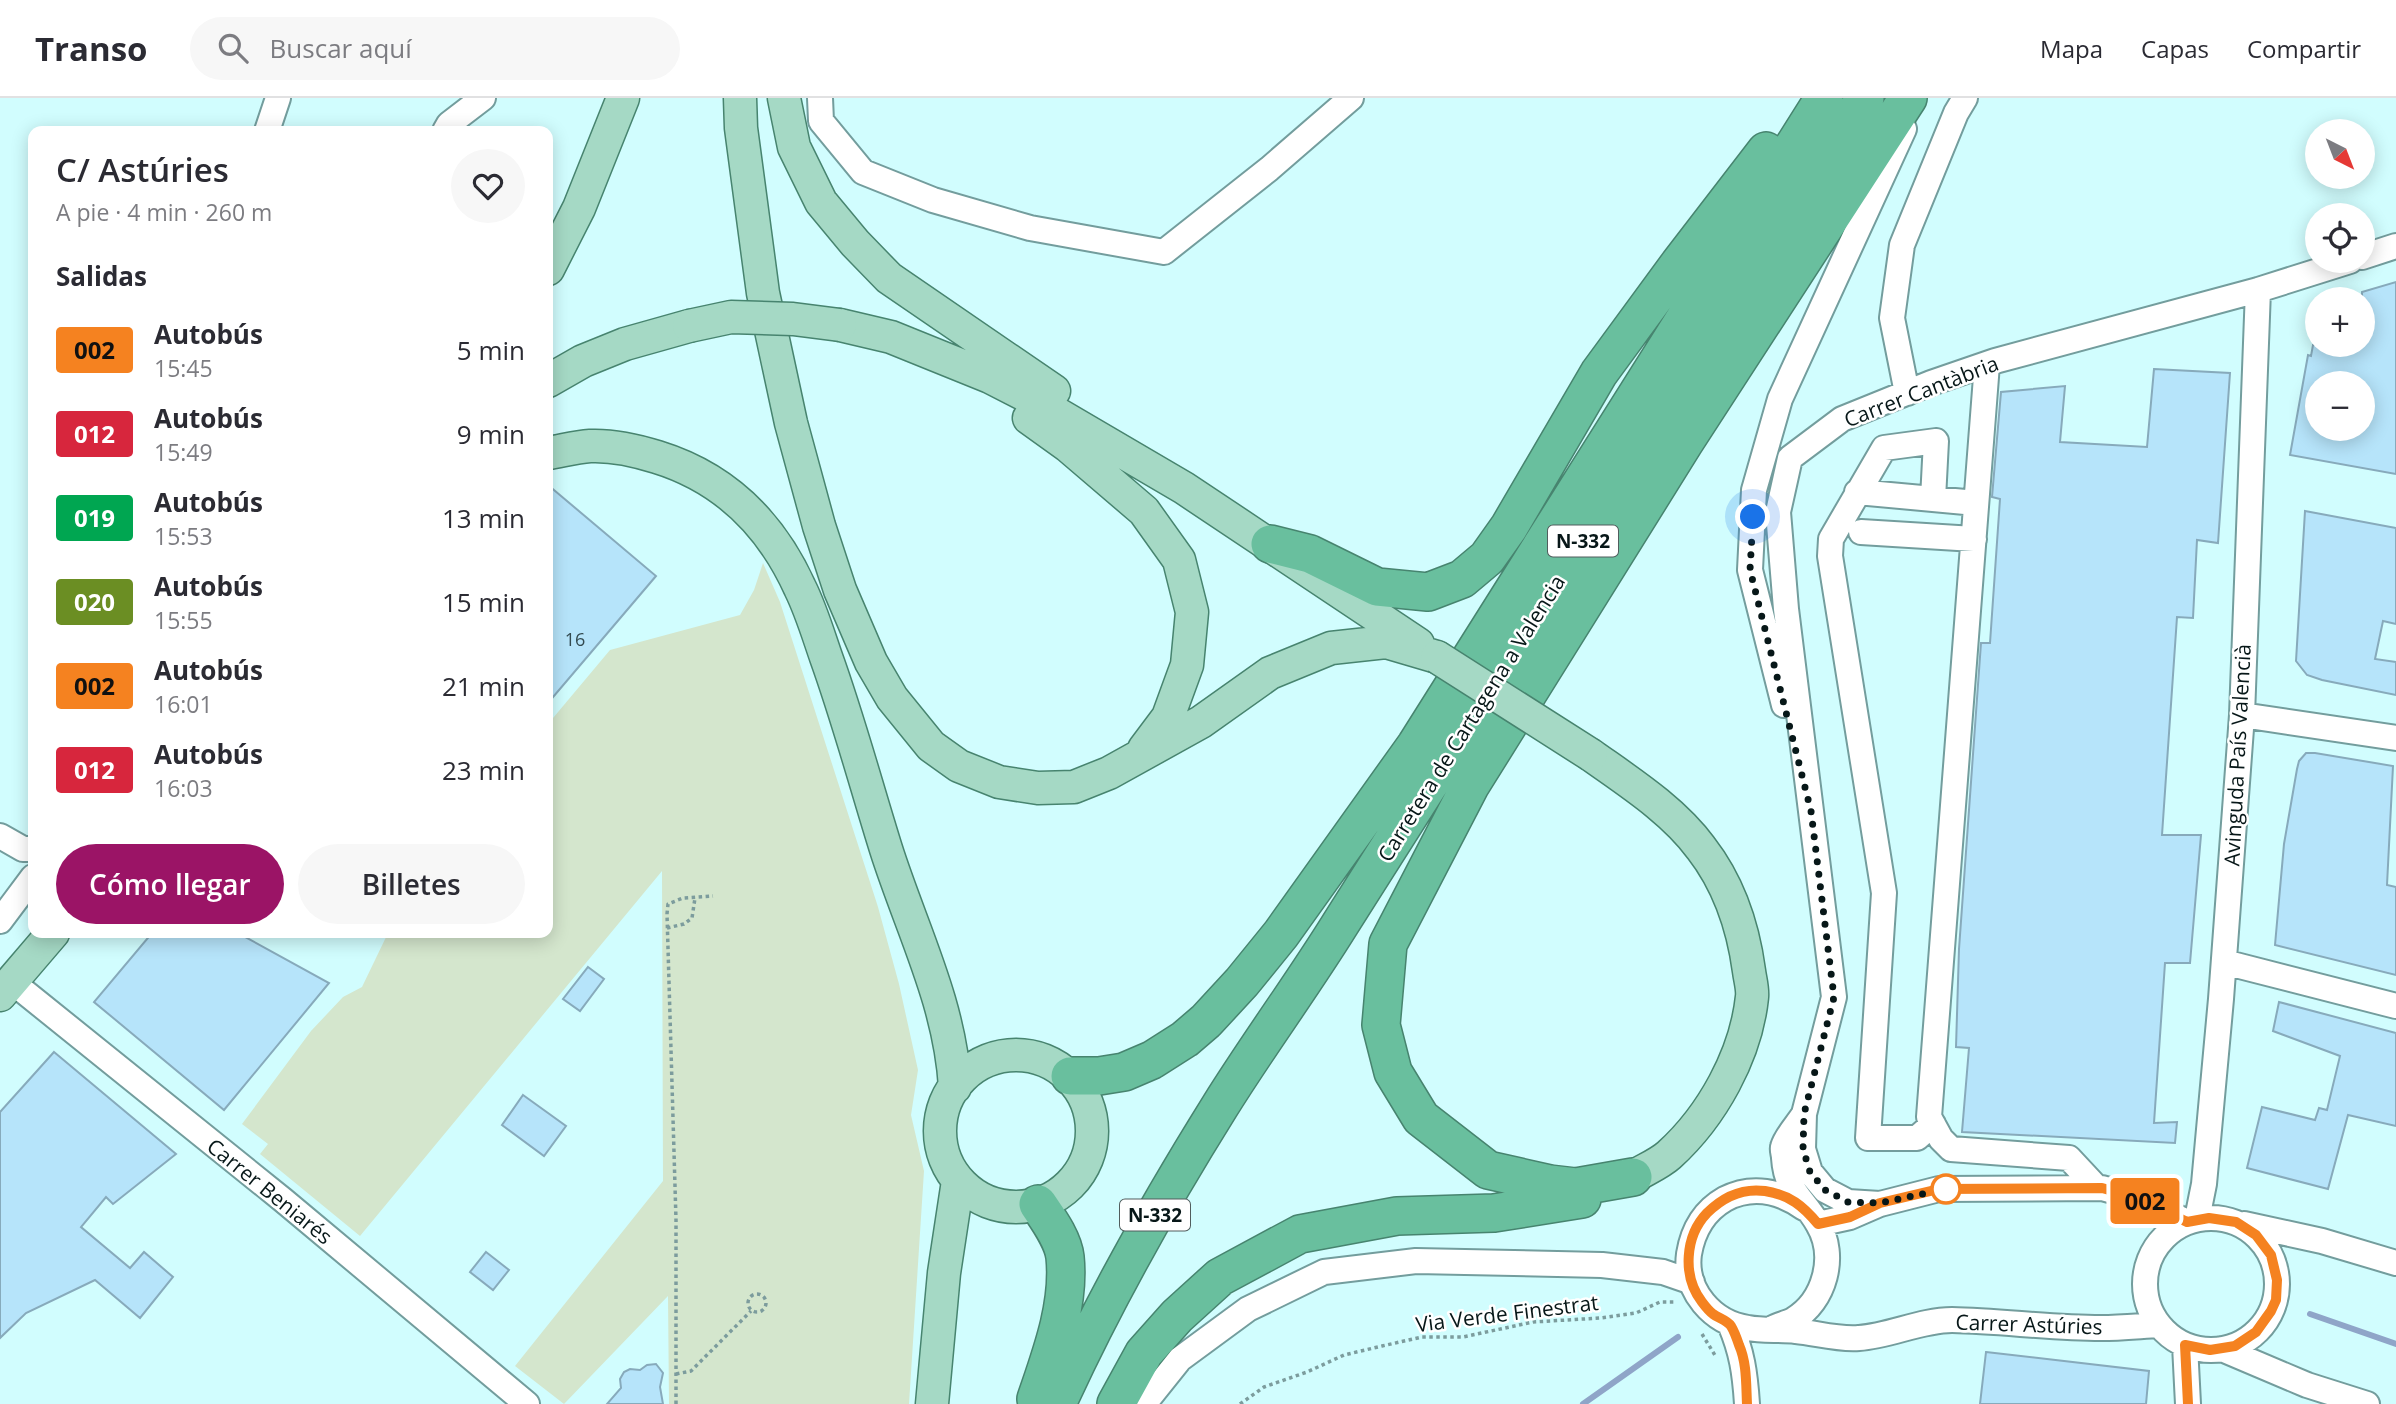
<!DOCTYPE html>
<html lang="es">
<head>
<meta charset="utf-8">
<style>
  body { margin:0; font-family:"Open Sans",sans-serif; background:#f7f7f7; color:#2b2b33; height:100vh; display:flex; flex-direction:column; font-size:26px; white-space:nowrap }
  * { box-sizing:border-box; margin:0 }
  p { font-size:23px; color:#7c7c81 }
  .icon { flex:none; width:38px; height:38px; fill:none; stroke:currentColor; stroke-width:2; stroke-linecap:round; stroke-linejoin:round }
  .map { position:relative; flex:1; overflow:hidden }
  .panel { position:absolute; left:28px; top:28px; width:525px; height:812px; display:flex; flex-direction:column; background:#fff; border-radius:14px; box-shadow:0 4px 18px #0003 }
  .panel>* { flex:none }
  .badge { padding:0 14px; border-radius:5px; font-size:24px; line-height:46px }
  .needle { width:46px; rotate:138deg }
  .buttons { position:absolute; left:2305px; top:21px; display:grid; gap:14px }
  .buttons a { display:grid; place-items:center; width:70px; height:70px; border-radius:50%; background:#fff; box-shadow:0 4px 18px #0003; font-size:35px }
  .you { position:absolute; width:35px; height:35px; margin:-18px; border:5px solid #fff; border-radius:50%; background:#1a73e8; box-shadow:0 0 0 10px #1a73e833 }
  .map>.badge { position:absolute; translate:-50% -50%; box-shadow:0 0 0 4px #fff }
  h2 { padding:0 28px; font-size:26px; line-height:63px }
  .round { display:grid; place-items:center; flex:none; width:74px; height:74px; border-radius:37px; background:#f7f7f7 }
  .head { display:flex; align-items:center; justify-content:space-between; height:119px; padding:0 28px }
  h1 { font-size:33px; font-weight:600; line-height:52px }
  .primary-button { display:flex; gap:14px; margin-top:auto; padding:14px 28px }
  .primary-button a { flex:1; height:80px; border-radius:42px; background:#9b1466; color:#fff; font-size:28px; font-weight:600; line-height:80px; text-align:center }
  .primary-button a+a { background:#f7f7f7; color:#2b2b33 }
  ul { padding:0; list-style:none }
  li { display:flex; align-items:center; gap:21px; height:84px; padding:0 28px }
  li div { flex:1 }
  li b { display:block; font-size:26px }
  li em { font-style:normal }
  li .badge { min-width:77px; font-weight:700; text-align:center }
  header { display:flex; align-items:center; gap:42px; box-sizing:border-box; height:98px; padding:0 35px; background:#fff; border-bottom:2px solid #e1e1e2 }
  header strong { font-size:33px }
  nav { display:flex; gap:38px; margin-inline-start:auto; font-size:24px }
  .search { width:490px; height:63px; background:#f7f7f7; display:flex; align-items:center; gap:18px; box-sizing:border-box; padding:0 24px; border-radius:38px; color:#7c7c81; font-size:26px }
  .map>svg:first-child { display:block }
  .green { fill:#d4e6cd }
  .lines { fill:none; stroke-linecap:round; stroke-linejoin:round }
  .stream { stroke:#8fa5c8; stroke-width:6 }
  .building { fill:#b6e4fa; stroke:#87aabb; stroke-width:2; fill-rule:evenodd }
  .minor-casing { stroke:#739d9d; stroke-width:28 }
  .major-casing { stroke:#47846f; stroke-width:35 }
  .highway-casing { stroke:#47846f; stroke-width:40 }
  .path { stroke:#7c9c9d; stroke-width:3.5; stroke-dasharray:3.5 3.5; stroke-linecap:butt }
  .minor { stroke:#fff; stroke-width:24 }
  .major { stroke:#a5d9c5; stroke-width:32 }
  .highway { stroke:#69bf9e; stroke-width:37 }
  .major-bridge-casing { stroke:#47846f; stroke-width:35; stroke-linecap:butt }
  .major-bridge { stroke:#a5d9c5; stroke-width:32 }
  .line-casing { stroke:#fff; stroke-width:16 }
  .line { stroke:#f58220; stroke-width:10 }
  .walk { stroke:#071718; stroke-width:7; stroke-dasharray:0 12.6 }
  .stop-dot { fill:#fff; stroke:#f58220; stroke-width:3.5 }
  .labels { text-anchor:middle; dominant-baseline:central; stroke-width:5; stroke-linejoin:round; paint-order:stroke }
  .number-label { font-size:18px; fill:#334a50 }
  .shield { fill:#fff; stroke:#515d5d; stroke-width:2 }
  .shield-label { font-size:19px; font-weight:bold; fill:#071718 }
  .street-label { font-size:21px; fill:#071718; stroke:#fff }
</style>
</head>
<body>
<header>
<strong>Transo</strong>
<div class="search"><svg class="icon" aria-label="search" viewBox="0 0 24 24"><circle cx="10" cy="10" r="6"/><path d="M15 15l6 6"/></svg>Buscar aquí</div>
<nav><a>Mapa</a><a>Capas</a><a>Compartir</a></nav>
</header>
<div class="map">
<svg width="2396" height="1306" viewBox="0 0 2396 1306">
  <rect width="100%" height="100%" fill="#d1fdfe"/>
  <path class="green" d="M763 465 780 504 878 809 899 886 918 972 911 1017 924 1073 909 1306H669L668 1198 564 1306 515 1268 663 1083 662 773 360 1138 260 1056 268 1046 242 1026 311 933 343 899 362 889 388 835H548V626L610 552 740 517 754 492Z"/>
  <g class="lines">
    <path class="stream" d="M2310 1216 2396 1246
      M1583 1306 1678 1239"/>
  </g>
  <path class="building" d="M2396 184V376L2290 357 2308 257 2311 258 2313 247H2362V194ZM2317 285H2362V331H2317Z
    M2154 271 2230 275 2218 445 2197 442 2193 520 2177 519 2162 737H2201L2190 865H2165L2154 1025 2177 1024 2175 1045 1962 1034 1969 950 1956 949 1959 851 1981 545H1990L2000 401 1992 399 2001 294 2065 288 2060 344 2147 349Z
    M548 387 656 478 548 605Z
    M2305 413 2396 430V526L2383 523 2375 561 2396 564V597L2322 582 2307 577 2296 563Z
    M2306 655H2315L2393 668 2387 787 2396 789V877L2275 847 2284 746 2297 671 2299 663Z
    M152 835H238L329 885 224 1012 94 904Z
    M588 869 604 881 580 913 563 901Z
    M2279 904 2396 935V1028L2348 1017 2328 1091 2247 1070 2262 1009 2315 1022 2319 1010 2327 1012 2340 958 2273 933Z
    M54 954 176 1056 113 1106 106 1099 81 1129 130 1170 144 1154 173 1179 140 1220 95 1182 26 1215 0 1240V1014Z
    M523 997 566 1028 544 1058 502 1027Z
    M486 1154 509 1172 493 1192 470 1174Z
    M1986 1254 2149 1273 2146 1306H1980Z
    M656 1266 663 1275 660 1289 663 1306H607L621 1290 620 1281 624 1274 630 1271 640 1272 647 1267Z"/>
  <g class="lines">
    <g class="minor-casing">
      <path id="minor" d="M820 0 821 23 863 74 933 102 1030 130 1164 154 1269 71 1351 0
        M267 33 278 0
        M445 33 449 26 483 0
        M2362 159 2396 148
        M1987 266 1929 1019 1941 1041 1951 1051 2069 1060 2097 1090
        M1907 295 1892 220 1902 147 1956 15 1965 0
        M1857 394 1976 405
        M1933 401 1936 343 1884 350 1831 441 1830 458 1884 795 1868 1040H1917L1933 1026
        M1861 434 1974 441
        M1784 607 1750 472 1754 392 1780 301 1904 31
        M2242 617 2396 640
        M0 738 23 751H33
        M0 823 33 779
        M2224 864 2396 908
        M11 883 283 1102 527 1306
        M1880 1106 1848 1104 1825 1092 1810 1074 1803 1051 1804 1016 1834 899 1786 511 1778 414 1790 360 1842 321 1931 285 1995 263 2258 192 2350 163
        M1804 1110C1780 1093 1752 1087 1725 1101 1704 1113 1693 1132 1689 1156 1684 1193 1713 1225 1748 1230 1762 1233 1780 1231 1796 1233 1816 1235 1839 1242 1859 1240 1890 1238 1921 1222 1952 1222 2002 1223 2051 1230 2101 1230 2120 1230 2140 1228 2159 1227
        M2145 1186a66 66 0 1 1 132 0a66 66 0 1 1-132 0Z
        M2197 1121 2204 1086 2221 901 2242 617 2258 192
        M1818 1126 1850 1119 1880 1106 1939 1091 2102 1090 2138 1100 2187 1124
        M2244 1126 2322 1143 2396 1165
        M1730 1226C1742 1254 1745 1275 1747 1306
        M1773 1230C1779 1227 1787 1225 1793 1222 1825 1203 1837 1158 1818 1126 1803 1100 1786 1093 1784 1060 1784 1056 1782 1052 1783 1049 1786 1038 1798 1026 1804 1016
        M2185 1247 2188 1306
        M2222 1251 2307 1287 2367 1306
        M1144 1306 1180 1261 1248 1211 1324 1174 1416 1163 1602 1167 1663 1174 1692 1184"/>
    </g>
    <g class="major-casing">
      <path id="major" d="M740 0 741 30 763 195 791 325 819 428 840 492 871 564 892 600 931 648 959 668 999 684 1038 690 1074 689 1109 675 1201 624 1270 575 1331 550 1386 544 1437 559
        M784 0 794 49 821 104 855 145 889 180 1054 293
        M548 171 579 110 623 0
        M840 227 891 239 990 279 1027 298 1184 390 1418 546
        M548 283 583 263 625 246 689 228
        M1029 320 1068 348 1144 413 1179 462 1192 514 1187 567 1168 619 1144 651
        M548 355C561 353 576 349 590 348 613 347 635 352 657 359 725 380 771 426 800 490 811 512 818 536 826 559 849 623 866 687 886 751 911 830 950 904 955 989
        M1591 657C1629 684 1673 712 1701 750 1729 786 1743 828 1749 873 1750 881 1753 891 1752 899 1746 957 1712 1018 1669 1057 1659 1066 1644 1072 1633 1079
        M0 897 53 835
        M940 1033a76 76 0 1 1 152 0a76 76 0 1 1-152 0Z
        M932 1306 944 1175 958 1083"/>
    </g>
    <g class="highway-casing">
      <path id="highway" d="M1270 446 1310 456 1377 489 1428 494 1462 481 1487 460 1509 429 1599 275 1679 166 1766 53
        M1070 978H1099L1124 974 1152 962 1185 941 1206 923 1242 884 1281 836 1416 647 1824 0
        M1633 1079 1576 1089 1550 1086 1488 1072 1421 1020 1393 974 1381 927 1388 846 1470 688 1684 345 1908 0
        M1036 1301C1051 1257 1070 1207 1065 1159 1063 1141 1048 1121 1038 1106
        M1057 1306C1104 1203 1160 1104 1220 1008 1258 947 1301 889 1339 828 1514 551 1693 278 1865 0
        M1116 1306 1144 1255 1177 1218 1220 1179 1300 1136 1397 1118 1494 1115 1582 1101"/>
    </g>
    <path class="path" d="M667 830 684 826 692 820 695 800
      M748 1205a9 9 0 1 1 18 0a9 9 0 1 1-18 0Z
      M1702 1236 1716 1259
      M676 1276 691 1273 751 1213
      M676 1306V1122L667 816 668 806 683 800 713 798
      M1240 1306 1264 1289 1307 1274 1344 1257 1382 1248 1422 1239H1463L1533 1224 1600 1220 1636 1215 1660 1204H1674"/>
    <use href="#minor" class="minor"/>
    <use href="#major" class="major"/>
    <use href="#highway" class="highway"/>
    <g class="major-bridge-casing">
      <path id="major-bridge" d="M689 228 731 219 793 221 840 227
        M1437 559 1591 657"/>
    </g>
    <use href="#major-bridge" class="major-bridge"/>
  </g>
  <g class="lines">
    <g class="line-casing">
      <path id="line" d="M1747 1306C1746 1287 1747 1265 1739 1247 1737 1241 1734 1233 1731 1228 1727 1222 1718 1220 1713 1216 1709 1213 1705 1208 1702 1204 1682 1178 1685 1138 1707 1115 1723 1099 1743 1090 1765 1093 1790 1097 1803 1108 1818 1126L1850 1119 1880 1105 1939 1091 2102 1090 2138 1100 2187 1124 2209 1120 2236 1124 2256 1137 2271 1157 2277 1182 2276 1202 2271 1213 2256 1234 2235 1248 2210 1252 2185 1247 2188 1306"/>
    </g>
    <use href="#line" class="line"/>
    <path class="walk" d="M1753 419 1750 472 1811 713 1834 899 1804 1016 1803 1051 1810 1074 1825 1092 1848 1104 1880 1105 1946 1091"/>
  </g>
  <circle class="stop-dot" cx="1946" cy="1091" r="14"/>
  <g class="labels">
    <g class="number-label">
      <text x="575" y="541">16</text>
    </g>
    <g class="shield">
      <rect x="1548" y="427.5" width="70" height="31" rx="5"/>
      <rect x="1120" y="1101.5" width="70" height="31" rx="5"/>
    </g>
    <g class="shield-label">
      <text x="1583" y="443">N-332</text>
      <text x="1155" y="1117">N-332</text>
    </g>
    <g class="street-label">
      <text transform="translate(1921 293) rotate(-21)">Carrer Cantàbria</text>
      <text transform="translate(1471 620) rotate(-58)">Carretera de Cartagena a Valencia</text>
      <text transform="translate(2237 657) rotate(-87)">Avinguda País Valencià</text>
      <text transform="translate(270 1093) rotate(39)">Carrer Beniarés</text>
      <text transform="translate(1507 1215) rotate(-7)">Via Verde Finestrat</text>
      <text transform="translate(2029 1226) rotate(2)">Carrer Astúries</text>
    </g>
  </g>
</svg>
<div class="buttons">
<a><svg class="needle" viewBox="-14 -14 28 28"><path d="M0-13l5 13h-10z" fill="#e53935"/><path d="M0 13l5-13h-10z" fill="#7c7c81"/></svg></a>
<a><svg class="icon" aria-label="locate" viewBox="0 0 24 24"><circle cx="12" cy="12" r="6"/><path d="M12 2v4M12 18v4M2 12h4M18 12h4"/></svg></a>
<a>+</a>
<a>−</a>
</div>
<div class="you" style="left:1753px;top:419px"></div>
<b class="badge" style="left:2145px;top:1103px;background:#f58220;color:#111">002</b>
<section class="panel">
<div class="head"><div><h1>C/ Astúries</h1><p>A pie · 4 min · 260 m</p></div><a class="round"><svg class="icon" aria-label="heart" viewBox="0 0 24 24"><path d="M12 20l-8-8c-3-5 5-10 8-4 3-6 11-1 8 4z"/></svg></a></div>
<h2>Salidas</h2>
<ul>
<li><span class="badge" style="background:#f58220;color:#111">002</span><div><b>Autobús</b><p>15:45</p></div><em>5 min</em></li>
<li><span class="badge" style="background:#d7263d;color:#fff">012</span><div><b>Autobús</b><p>15:49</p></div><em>9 min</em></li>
<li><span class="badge" style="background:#00a651;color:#fff">019</span><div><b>Autobús</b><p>15:53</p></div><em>13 min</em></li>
<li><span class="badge" style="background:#6b8e23;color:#fff">020</span><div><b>Autobús</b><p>15:55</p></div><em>15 min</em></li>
<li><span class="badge" style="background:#f58220;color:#111">002</span><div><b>Autobús</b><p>16:01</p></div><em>21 min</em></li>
<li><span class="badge" style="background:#d7263d;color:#fff">012</span><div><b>Autobús</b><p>16:03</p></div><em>23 min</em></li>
</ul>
<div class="primary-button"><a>Cómo llegar</a><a>Billetes</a></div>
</section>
</div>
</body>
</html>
